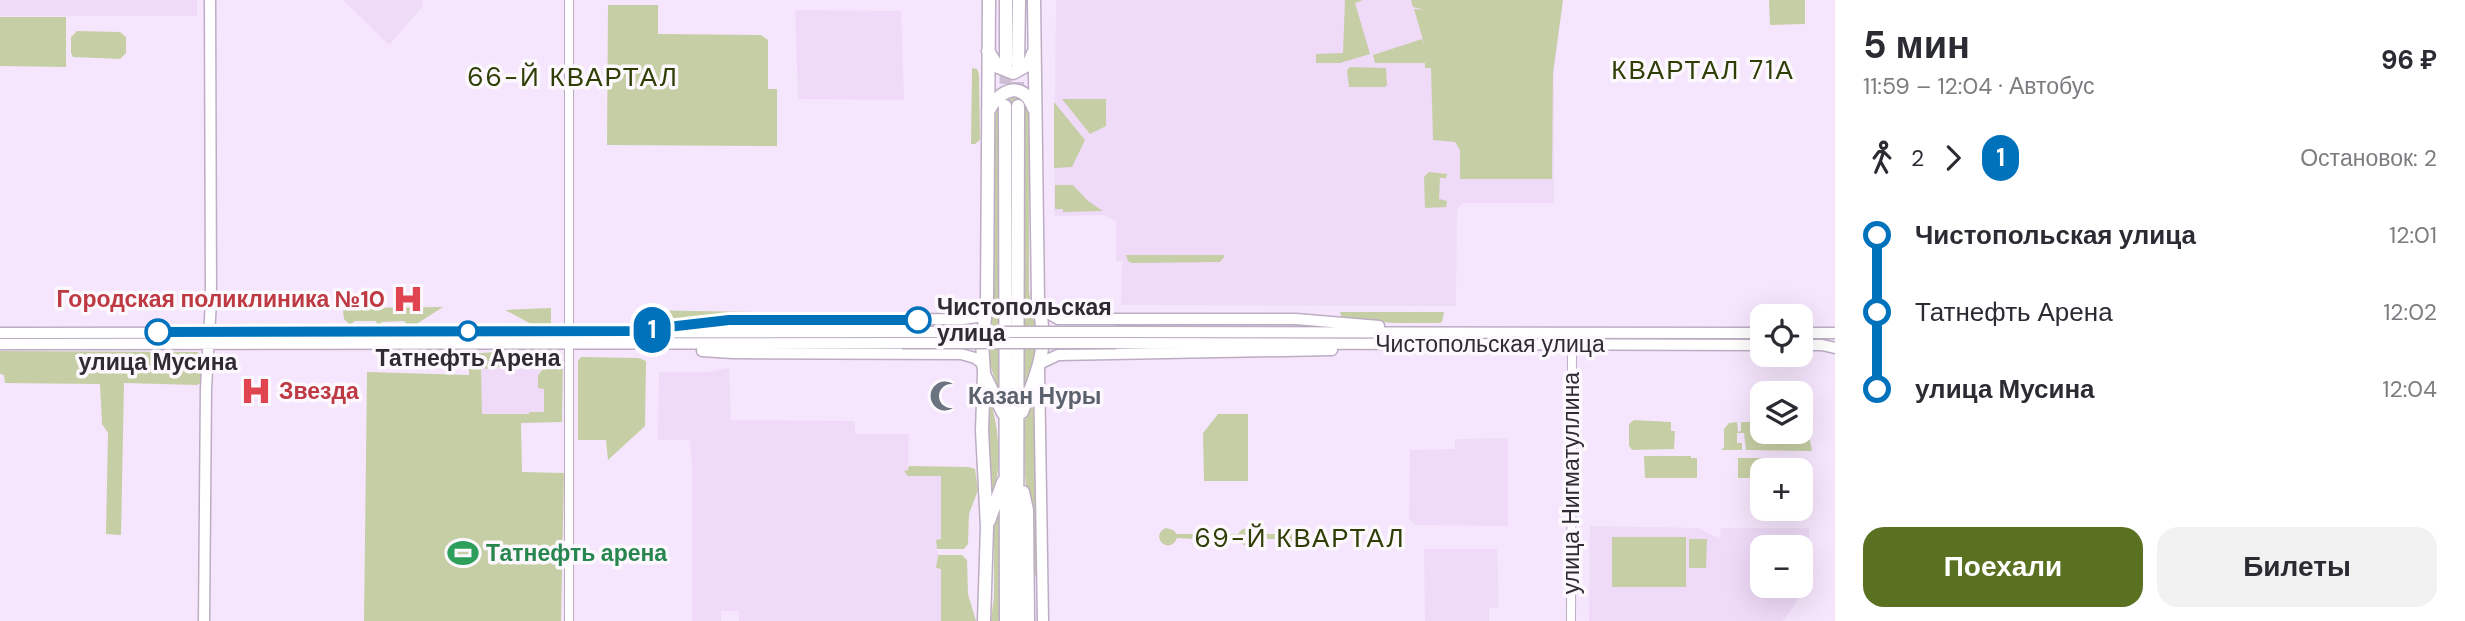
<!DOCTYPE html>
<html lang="ru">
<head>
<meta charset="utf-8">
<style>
  body { margin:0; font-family:"DM Sans",sans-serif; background:#f2f2f3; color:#2b2b33; height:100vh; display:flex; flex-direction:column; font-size:26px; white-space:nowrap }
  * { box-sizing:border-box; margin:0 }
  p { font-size:23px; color:#7c7c81 }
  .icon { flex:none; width:38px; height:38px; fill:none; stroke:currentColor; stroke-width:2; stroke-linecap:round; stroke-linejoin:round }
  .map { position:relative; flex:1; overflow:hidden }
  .details { display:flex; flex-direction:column; background:#fff; width:630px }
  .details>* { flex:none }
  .badge { padding:0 14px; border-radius:23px; font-size:24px; line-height:46px }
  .fabs { position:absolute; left:1750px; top:304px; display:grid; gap:14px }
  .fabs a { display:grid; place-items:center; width:63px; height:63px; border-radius:14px; background:#fff; box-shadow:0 7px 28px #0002; font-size:35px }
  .map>.badge { position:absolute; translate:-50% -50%; box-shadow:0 0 0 4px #fff }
  .legs { display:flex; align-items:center; gap:10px; height:77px; padding:0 28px; font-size:23px }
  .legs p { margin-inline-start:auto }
  .headline { display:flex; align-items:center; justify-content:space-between; height:119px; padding:0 28px }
  h1 { font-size:38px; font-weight:700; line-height:52px }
  .button { display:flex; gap:14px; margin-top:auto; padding:14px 28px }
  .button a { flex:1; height:80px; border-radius:21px; background:#5a7122; color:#fff; font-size:28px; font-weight:700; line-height:80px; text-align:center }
  .button a+a { background:#f2f2f3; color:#2b2b33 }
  ul { padding:0 28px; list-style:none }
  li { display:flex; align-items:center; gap:24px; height:77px; font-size:26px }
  li i { display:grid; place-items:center; width:10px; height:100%; margin:0 9px; background:currentColor }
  li i::after { content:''; width:18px; height:18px; margin:-9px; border:5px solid; border-radius:50%; background:#fff }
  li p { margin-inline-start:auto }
  li:first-child i { background:linear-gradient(#0000 50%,currentColor 0) }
  li:last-child i { background:linear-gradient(currentColor 50%,#0000 0) }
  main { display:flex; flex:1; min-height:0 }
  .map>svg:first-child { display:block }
  .built { fill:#efdaf8; fill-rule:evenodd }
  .green { fill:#c6cea5 }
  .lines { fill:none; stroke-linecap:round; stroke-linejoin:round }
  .primary-tunnel { stroke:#cec0d4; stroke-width:12; stroke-dasharray:12 6; stroke-linecap:butt }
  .street-casing { stroke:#bcadc3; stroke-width:10 }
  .secondary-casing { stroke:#bcadc3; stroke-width:13 }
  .primary-casing { stroke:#bcadc3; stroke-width:15 }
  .street { stroke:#fff; stroke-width:8 }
  .secondary { stroke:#fff; stroke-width:10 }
  .primary { stroke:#fff; stroke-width:12 }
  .secondary-bridge-casing { stroke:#bcadc3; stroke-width:13; stroke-linecap:butt }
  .secondary-bridge { stroke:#fff; stroke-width:10 }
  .line-1-casing { stroke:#fff; stroke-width:16 }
  .line-1 { stroke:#0072bc; stroke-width:10 }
  .stop-1-dot { fill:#fff; stroke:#0072bc; stroke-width:3.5 }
  .labels { text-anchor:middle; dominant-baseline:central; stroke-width:7; stroke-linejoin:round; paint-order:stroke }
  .health-label { font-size:23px; font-weight:bold; fill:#be3a42; stroke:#fcf8fd; text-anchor:end }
  .stop-label { font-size:23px; font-weight:bold; fill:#302a32; stroke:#fcf8fd }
  .street-label { font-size:23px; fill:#302a32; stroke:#fcf8fd }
  .worship-label { font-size:23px; font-weight:bold; fill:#5b616d; stroke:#fcf8fd; text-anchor:start }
  .leisure-label { font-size:23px; font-weight:bold; fill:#27864d; stroke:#fcf8fd; text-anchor:start }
  .quarter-label { font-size:26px; letter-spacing:2px; fill:#2f3e05; stroke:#fcf8fd }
</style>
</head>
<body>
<main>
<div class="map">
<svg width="1835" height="621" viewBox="0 0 1835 621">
  <rect width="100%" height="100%" fill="#f6e6fd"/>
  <path class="built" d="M0 0H197V16H0Z
    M343 0H423L422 7 389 45Z
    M1056 0H1563L1554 73V203H1464L1457 209 1456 306 1121 305 1122 261H1116V221L1103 215 1054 216Z
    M795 10 901 11 904 100 798 99Z
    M521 355 541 356 545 355 549 360 538 375V388H544V412L529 414H482L481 369 498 368 508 360 509 356Z
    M729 368 731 420 855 421V434H909L908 470 905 471 941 475V540L936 541 938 555 936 568H941V621H739V611H721V621H692V470L690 440H658L659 372H708Z
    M1508 438V526L1415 525 1409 519 1410 450 1455 449V439Z
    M1590 526 1699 528 1719 539 1721 528H1809V584L1783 621H1589ZM1762 548H1801V586H1762Z
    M1424 549H1497L1499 607 1489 608V621H1425Z"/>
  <path class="green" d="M1345 0H1363L1355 3 1370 54 1340 63H1316V54L1343 53Z
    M1411 0H1563L1553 72 1552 179H1460V150L1455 142 1433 140 1431 68H1425V63H1375L1373 55 1422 39 1425 47 1414 9 1425 10 1413 7Z
    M1769 0H1805V24L1770 25Z
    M608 5H658V34L761 35 768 40V89H777V146L607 145Z
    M0 17H66V67L0 66Z
    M77 31 120 32 126 37V53L120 59 73 57 71 53V37Z
    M1350 67 1386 68 1387 85 1385 87H1349L1347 70Z
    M972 68 977 69 979 74 980 140 975 144H971Z
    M1008 94 1020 97 1029 112V291C1035 331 1044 354 1021 392V102L999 103 1000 394 986 353 993 106Z
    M1062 99H1106V126L1090 134Z
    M1054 102 1085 140 1072 167 1054 168Z
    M1429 172 1447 174 1446 178H1440L1439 199 1447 201 1446 207 1425 208 1424 177Z
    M1055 185H1073L1088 201 1103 211 1063 212V209H1055Z
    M1126 255H1224V257L1220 262 1132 263 1128 261Z
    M443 307 415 325H407L404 321 382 322 378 326 376 321H355L350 325 344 319 343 311 348 308Z
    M551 308V324L533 325 505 310Z
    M635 310 756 312 680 321H640L635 317Z
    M1340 312H1444L1442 322 1439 323H1394L1345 319 1341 316Z
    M0 351 198 352 201 355 202 382 197 385 124 383 121 535 106 534 108 433 102 424 100 384 5 383 4 375 0 374Z
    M508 351C511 368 493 370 481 368L482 414H529V412H544V389L538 388V375L555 355H560L563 360 562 422 521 423 522 472 564 473 561 621H364L367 372 469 375V365H478L468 354Z
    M581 357 639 358 646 361 645 426 608 460 606 440H578V361Z
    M1035 387 1037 571 1033 582 1025 474 1024 424Z
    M988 392C999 426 1004 469 990 503Z
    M1218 414H1248V481H1204L1203 433Z
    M1634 420 1671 422V431H1675L1674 449 1632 450 1629 446V424Z
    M1737 422 1738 432 1741 431V422H1762V432H1792L1810 440 1812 451 1746 450 1744 433H1737V443H1742V450H1721L1724 447V429L1729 423Z
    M1644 456H1691V458H1697V478H1645Z
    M1738 458H1776V471H1762V478H1738Z
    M909 466 969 467 975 469 978 490 969 514 968 544 964 549H937L936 540 941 539V476H908L904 471 908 470Z
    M1001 502V621H991L994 596V526Z
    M1166 528 1173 530 1177 534H1196L1200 529 1207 528 1214 534H1238C1243 526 1251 526 1256 534H1283C1291 525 1313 528 1304 544L1300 546H1288L1282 539H1256L1252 544 1247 546 1242 544 1238 539H1214L1211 543 1205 545 1196 539 1177 538C1174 545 1168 548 1162 543 1157 537 1159 531 1166 528Z
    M1612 537H1686V587H1612Z
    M1689 539H1707L1706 568H1689Z
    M938 555H962L967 560 968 594 976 621H941V569L936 568Z"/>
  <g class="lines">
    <path class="primary-tunnel" d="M1018 64V106
      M1005 102 1006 64"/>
    <g class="street-casing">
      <path id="street" d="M569 0V621
        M1571 621 1572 345"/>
    </g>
    <g class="secondary-casing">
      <path id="secondary" d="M1039 302 1046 312 1058 319H1296L1379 326
        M677 326 729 320 963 319 977 317 986 304
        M1116 332 1762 333
        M0 333 902 332
        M1801 333H1835
        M1116 343 1762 345
        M0 344C301 343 602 346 902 343
        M1801 345H1822L1835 348
        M702 351 733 353 961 354 975 358 983 364
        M1041 363 1058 355 1332 350
        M1039 368 1043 621
        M204 621 206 388 211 301 210 0"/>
    </g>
    <g class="primary-casing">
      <path id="primary" d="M988 51 998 67 1013 73 1028 65 1033 53
        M1006 64V0
        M1018 64 1019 0
        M1005 106 1006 621
        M988 112C999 89 1023 79 1034 109
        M985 376 1003 413
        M1022 412C1039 367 1049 350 1038 301L1034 0
        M1023 492 1027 510 1028 621
        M989 521 1003 482
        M984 621 987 527 982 430 984 373 982 343 987 302 989 0
        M1017 621 1018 106"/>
    </g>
    <use href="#street" class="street"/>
    <use href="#secondary" class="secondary"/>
    <use href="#primary" class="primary"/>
    <g class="secondary-bridge-casing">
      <path id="secondary-bridge" d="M902 332H1116
        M902 343H1116"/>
    </g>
    <use href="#secondary-bridge" class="secondary-bridge"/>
  </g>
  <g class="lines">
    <g class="line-1-casing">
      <path id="line-1" d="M158 332 633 331 729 320H918"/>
    </g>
    <use href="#line-1" class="line-1"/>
  </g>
  <defs>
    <g id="hospital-bare" transform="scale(2.415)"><path d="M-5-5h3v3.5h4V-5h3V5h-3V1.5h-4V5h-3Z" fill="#e0444e" stroke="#fcf8fd" stroke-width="2.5" paint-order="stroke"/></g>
    <g id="mosque-bare" transform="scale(2.415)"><path d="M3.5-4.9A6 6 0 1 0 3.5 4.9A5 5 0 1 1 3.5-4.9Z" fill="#6b7280" stroke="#fcf8fd" stroke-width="2.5" paint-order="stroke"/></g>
    <g id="stadium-bare" transform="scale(2.415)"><path d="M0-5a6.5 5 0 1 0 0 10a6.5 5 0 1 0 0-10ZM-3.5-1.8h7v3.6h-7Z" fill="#2e9e5b" stroke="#fcf8fd" stroke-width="2.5" paint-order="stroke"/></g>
  </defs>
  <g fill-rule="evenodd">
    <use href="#hospital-bare" x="408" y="299"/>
    <use href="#hospital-bare" x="256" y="391"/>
    <use href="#mosque-bare" x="945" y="396"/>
    <use href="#stadium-bare" x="463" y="553"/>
  </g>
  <g class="stop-1-dot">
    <circle cx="918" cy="320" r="12"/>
    <circle cx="468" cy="331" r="9"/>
    <circle cx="158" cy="332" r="12"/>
  </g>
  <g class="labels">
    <g class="health-label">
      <text x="385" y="299">Городская поликлиника №10</text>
      <text x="279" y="391" text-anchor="start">Звезда</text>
    </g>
    <g class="stop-label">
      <text x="937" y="307" text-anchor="start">Чистопольская<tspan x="937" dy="26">улица</tspan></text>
      <text x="468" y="358">Татнефть Арена</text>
      <text x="158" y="362">улица Мусина</text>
    </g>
    <g class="street-label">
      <text x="1490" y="344">Чистопольская улица</text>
      <text transform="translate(1571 483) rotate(-90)">улица Нигматуллина</text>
    </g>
    <g class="worship-label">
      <text x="968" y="396">Казан Нуры</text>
    </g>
    <g class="leisure-label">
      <text x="486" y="553">Татнефть арена</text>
    </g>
    <g class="quarter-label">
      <text x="1703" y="70">КВАРТАЛ 71А</text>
      <text x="573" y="77">66-Й КВАРТАЛ</text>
      <text x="1300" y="538">69-Й КВАРТАЛ</text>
    </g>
  </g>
</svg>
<div class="fabs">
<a><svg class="icon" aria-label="locate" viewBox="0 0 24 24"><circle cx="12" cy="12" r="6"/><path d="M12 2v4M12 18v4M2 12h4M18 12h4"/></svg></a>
<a><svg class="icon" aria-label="layers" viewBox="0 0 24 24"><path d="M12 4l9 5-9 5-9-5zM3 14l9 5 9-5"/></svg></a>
<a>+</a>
<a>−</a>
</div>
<b class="badge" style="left:652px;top:330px;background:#0072bc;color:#fff">1</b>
</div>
<section class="details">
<div class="headline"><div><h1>5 мин</h1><p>11:59 – 12:04 · Автобус</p></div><b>96 ₽</b></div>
<div class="legs"><svg class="icon" aria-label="walk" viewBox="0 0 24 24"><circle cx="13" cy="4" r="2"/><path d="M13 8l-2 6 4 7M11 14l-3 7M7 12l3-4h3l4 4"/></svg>2<svg class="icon" aria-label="forward" viewBox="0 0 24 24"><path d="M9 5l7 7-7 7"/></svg><b class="badge" style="background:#0072bc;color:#fff">1</b><p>Остановок: 2</p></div>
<ul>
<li><i style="color:#0072bc"></i><b>Чистопольская улица</b><p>12:01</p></li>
<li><i style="color:#0072bc"></i><span>Татнефть Арена</span><p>12:02</p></li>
<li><i style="color:#0072bc"></i><b>улица Мусина</b><p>12:04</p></li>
</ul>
<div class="button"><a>Поехали</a><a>Билеты</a></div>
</section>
</main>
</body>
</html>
